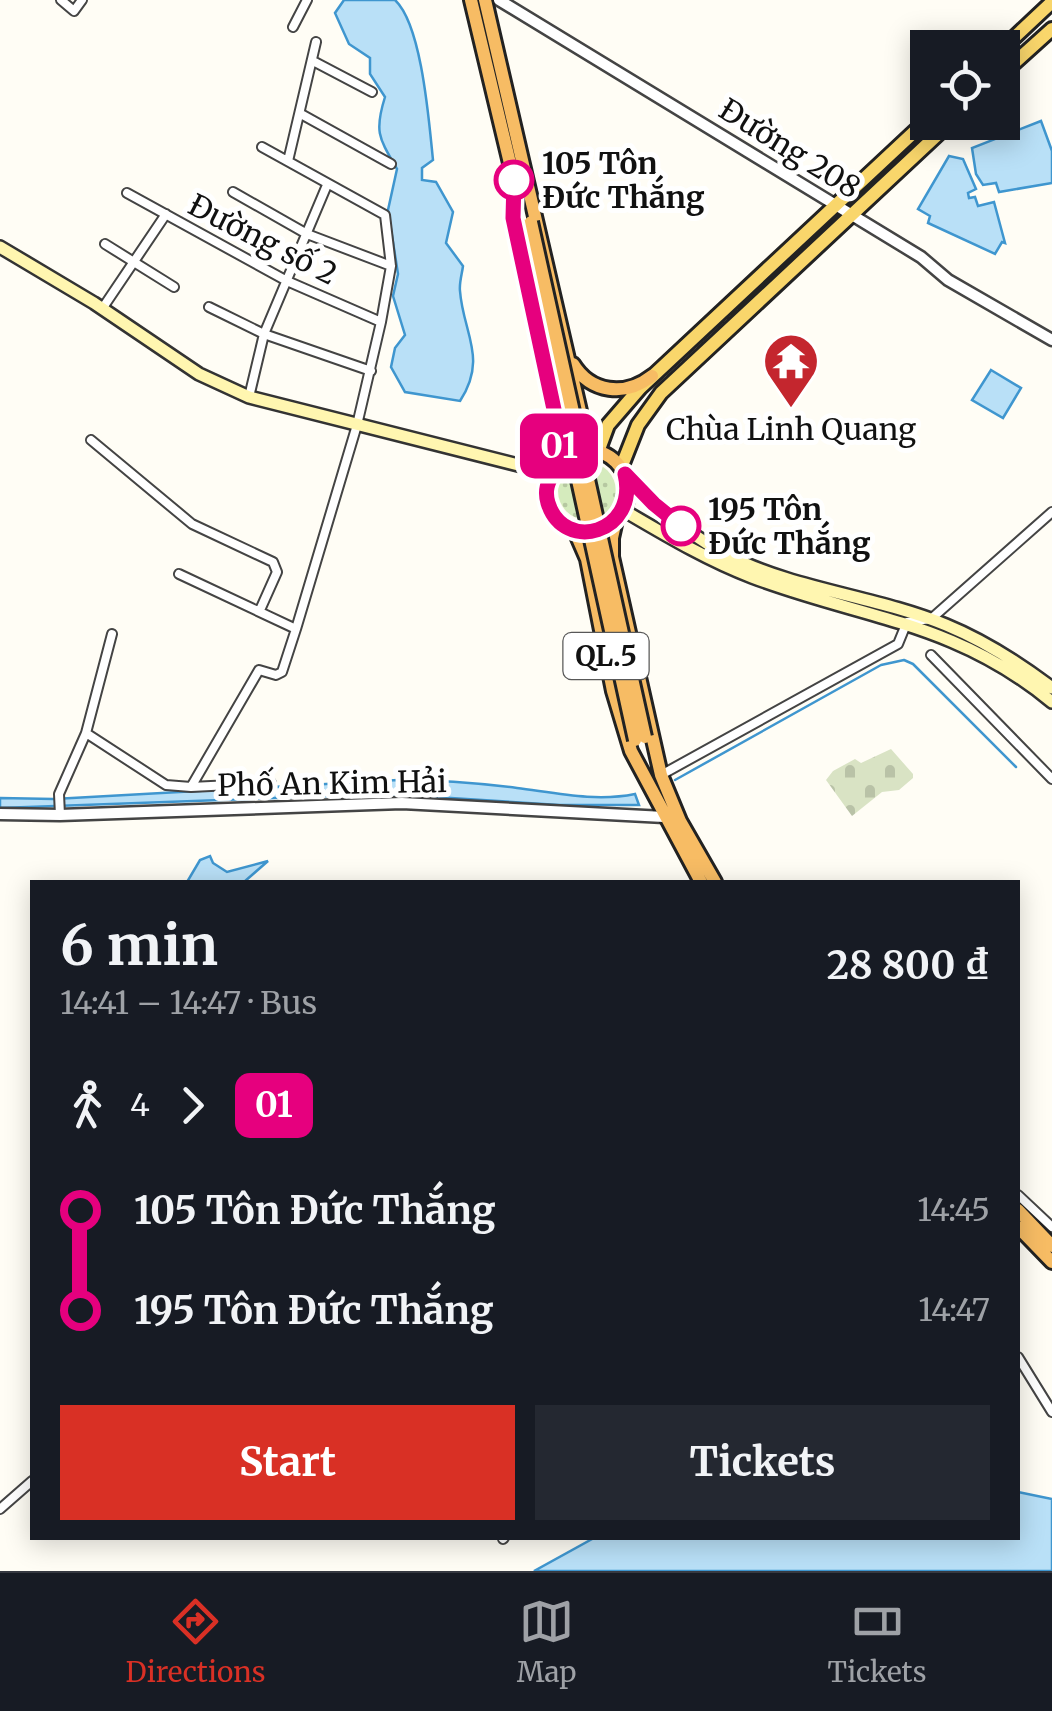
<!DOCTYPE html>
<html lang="en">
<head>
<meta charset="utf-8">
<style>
  body { margin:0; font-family:Merriweather,serif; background:#242831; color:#f1f3f6; height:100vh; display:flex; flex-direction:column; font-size:38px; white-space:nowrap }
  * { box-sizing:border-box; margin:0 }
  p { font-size:32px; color:#9ea1a6 }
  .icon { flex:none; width:55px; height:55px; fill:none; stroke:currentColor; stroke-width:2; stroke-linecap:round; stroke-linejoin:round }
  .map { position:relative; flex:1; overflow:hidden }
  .sheet { position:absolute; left:30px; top:880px; width:990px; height:660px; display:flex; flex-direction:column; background:#171b24; border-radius:0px; box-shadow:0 5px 25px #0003 }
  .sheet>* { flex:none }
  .badge { padding:0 20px; border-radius:15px; font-size:35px; line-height:65px }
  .controls { position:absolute; left:910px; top:30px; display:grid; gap:20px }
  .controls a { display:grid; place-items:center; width:110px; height:110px; border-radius:0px; background:#171b24; box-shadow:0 5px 25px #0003; font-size:50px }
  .map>.badge { position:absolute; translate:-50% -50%; box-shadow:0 0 0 5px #fff }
  .legs { display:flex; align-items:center; gap:15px; height:110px; padding:0 30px; font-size:32px }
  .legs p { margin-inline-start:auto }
  .headline { display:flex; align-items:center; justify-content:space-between; height:170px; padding:0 30px }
  h1 { font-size:55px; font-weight:700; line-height:75px }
  .primary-button { display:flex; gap:20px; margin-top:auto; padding:20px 30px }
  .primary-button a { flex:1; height:115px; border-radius:0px; background:#d93025; color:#fff; font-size:40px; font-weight:700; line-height:115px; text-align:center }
  .primary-button a+a { background:#242831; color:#f1f3f6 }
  ul { padding:0 30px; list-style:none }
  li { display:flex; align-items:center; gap:35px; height:100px; font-size:38px }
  li i { display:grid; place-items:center; width:15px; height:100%; margin:0 12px; background:currentColor }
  li i::after { content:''; width:25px; height:25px; margin:-12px; border:8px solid; border-radius:50%; background:#171b24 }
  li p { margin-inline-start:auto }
  li:first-child i { background:linear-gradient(#0000 50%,currentColor 0) }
  li:last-child i { background:linear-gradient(currentColor 50%,#0000 0) }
  .menu { display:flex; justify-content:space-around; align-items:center; height:140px; border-top:2px solid #363941; background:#171b24; font-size:28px; color:#9ea1a6 }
  .menu a { display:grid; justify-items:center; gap:5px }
  .menu .on { color:#d93025 }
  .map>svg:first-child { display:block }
  .grass { fill:url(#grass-dots) }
  .cemetery { fill:url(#cemetery-stones) }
  .water { fill:#b9e0f7; stroke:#3f96cf; stroke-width:2.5 }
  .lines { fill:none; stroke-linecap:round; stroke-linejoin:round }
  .stream { stroke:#3f96cf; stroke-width:2.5 }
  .minor-casing { stroke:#444; stroke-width:12 }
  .tertiary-casing { stroke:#444; stroke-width:15 }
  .secondary-casing { stroke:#333; stroke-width:16 }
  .primary-casing { stroke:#222; stroke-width:18 }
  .trunk-casing { stroke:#222; stroke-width:18 }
  .minor { stroke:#fff; stroke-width:8 }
  .tertiary { stroke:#fff; stroke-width:10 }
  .secondary { stroke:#fff6b0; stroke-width:11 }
  .primary { stroke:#f9d66b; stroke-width:12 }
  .trunk { stroke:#f7bc64; stroke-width:12 }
  .trunk-bridge-casing { stroke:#222; stroke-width:18; stroke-linecap:butt }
  .trunk-bridge { stroke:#f7bc64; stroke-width:12 }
  .line-1-casing { stroke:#fff; stroke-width:22 }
  .line-1 { stroke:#e6007e; stroke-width:15 }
  .stop-1-dot { fill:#fff; stroke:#e6007e; stroke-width:5 }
  .labels { text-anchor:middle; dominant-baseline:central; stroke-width:10; stroke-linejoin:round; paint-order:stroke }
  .shield { fill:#fff; stroke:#585858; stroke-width:2.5 }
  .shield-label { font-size:28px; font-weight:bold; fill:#111 }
  .street-label { font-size:30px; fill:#111; stroke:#fff }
  .stop-label { font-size:30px; font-weight:bold; fill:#111; stroke:#fff; text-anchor:start }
  .poi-label { font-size:30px; fill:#111; stroke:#fff }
</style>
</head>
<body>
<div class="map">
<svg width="1052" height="1571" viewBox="0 0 1052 1571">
  <defs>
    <pattern id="grass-dots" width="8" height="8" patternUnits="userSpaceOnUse" patternTransform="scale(2.5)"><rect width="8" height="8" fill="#d5ebbd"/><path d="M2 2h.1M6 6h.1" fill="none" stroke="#b6c8a1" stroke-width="1.8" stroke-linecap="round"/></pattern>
    <pattern id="cemetery-stones" width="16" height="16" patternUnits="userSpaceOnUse" patternTransform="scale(2.5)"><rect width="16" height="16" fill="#d9e3c4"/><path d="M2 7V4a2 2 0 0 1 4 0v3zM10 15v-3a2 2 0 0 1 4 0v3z" fill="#b9c2a7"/></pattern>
  </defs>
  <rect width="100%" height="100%" fill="#fffdf5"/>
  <path class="grass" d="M558 491a29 29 0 1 1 58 0a29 29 0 1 1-58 0Z"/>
  <path class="cemetery" d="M891 749 913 774V778L899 790 882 792 852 816 826 780 833 771 855 759 861 763Z"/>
  <path class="water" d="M344 0H395C422 25 429 122 433 160L422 168V180L436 182 453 212 446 243 463 266C462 274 459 283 460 291 463 333 488 358 460 401L405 392 391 367 395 348 405 335 393 296 398 274 388 210 397 169C379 138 374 132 385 97L370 74V58L349 44 335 13Z
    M1041 121 1052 151V183L999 192 996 183 983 185 976 174 972 148Z
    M949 156 963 159 976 189 968 193 969 198 975 197 978 206 994 202 1005 243 1002 242 995 254 928 223 930 216 918 209Z
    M991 370 1021 388 1003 418 972 400Z
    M398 780C435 780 479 783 517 788 556 793 596 802 635 794L639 805H559L388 794 0 808V798L54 799Z
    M210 856 213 863 227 872 268 861 244 882H187L200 860Z
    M1018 1492 1052 1499V1571H534L594 1538H1018Z"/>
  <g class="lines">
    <path class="stream" d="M675 780 881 665 904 660 913 664 1016 767"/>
    <g class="minor-casing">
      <path id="minor" d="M61 0 74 11 82 0
        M293 27 307 0
        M313 61 372 92
        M301 114 391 164
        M262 147 385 215 391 266 381 322 357 425 296 629
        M288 161 316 42
        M233 192 307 234 391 266
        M127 193 287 281 381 322
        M105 244 174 287
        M209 307 264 334 371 371
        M102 309 166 214
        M249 397 264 334 327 185
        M91 440 192 524 273 562 277 572 260 610
        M931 655 1052 779
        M86 733 166 785 191 787 259 670 276 675 282 672 296 629 179 574
        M661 775 898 644 907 622 931 619 1052 512
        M191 787 271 783
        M60 815 59 794 86 733 112 634
        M1018 1195 1052 1227
        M1018 1357 1052 1412
        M0 1509 32 1481
        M503 1539 504 1538"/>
    </g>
    <g class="tertiary-casing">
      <path id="tertiary" d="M499 0 921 257 948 280 1052 340
        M0 814 60 815 402 803 664 817"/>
    </g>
    <g class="secondary-casing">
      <path id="secondary" d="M0 247 94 303 199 374 249 397 550 473
        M625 474C655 506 687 534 727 555 795 590 876 596 946 625 985 641 1019 663 1052 688
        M623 510C664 534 707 560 752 577 863 619 954 621 1052 702"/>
    </g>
    <g class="primary-casing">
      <path id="primary" d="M1002 49 1052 2
        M1002 74 1052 29
        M598 452 608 425 640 388 928 119
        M621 468 638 425 661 393 951 122"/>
    </g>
    <g class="trunk-casing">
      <path id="trunk" d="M471 0 514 180 513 218 556 416 559 462
        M485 0 589 450
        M573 364C591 393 625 397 652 376
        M546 491a41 41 0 1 1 82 0a41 41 0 1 1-82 0Z
        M616 520 612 538V557L661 775 680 821 715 882
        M574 529 587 559 613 691 631 751 701 882
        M1018 1210 1052 1246
        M1018 1227 1052 1262"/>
    </g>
    <use href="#minor" class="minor"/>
    <use href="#tertiary" class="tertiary"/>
    <use href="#secondary" class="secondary"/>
    <use href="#primary" class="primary"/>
    <use href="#trunk" class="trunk"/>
    <g class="trunk-bridge-casing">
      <path id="trunk-bridge" d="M531 222 645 737
        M522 225 635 740"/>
    </g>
    <use href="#trunk-bridge" class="trunk-bridge"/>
  </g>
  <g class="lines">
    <g class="line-1-casing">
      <path id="line-1" d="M514 180 513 218 558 428C559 437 561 449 559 459 555 475 542 483 548 503 564 554 639 533 625 474L654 504 681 526"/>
    </g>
    <use href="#line-1" class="line-1"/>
  </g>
  <defs>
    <g id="temple-pin" transform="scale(2.875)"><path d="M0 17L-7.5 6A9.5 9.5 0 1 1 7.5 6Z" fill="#c4262e" stroke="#fff"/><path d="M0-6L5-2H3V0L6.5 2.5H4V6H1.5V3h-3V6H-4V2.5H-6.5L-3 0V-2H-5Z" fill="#fff"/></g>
  </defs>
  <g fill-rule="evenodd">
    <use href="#temple-pin" x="791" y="361"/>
  </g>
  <g class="stop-1-dot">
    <circle cx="514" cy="180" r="18"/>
    <circle cx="681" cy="526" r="18"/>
  </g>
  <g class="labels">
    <rect class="shield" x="563.5" y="633" width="85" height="46" rx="8"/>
    <g class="shield-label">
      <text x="606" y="656">QL.5</text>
    </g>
    <g class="street-label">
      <text transform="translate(790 148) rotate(32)">Đường 208</text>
      <text transform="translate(263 239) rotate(27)">Đường số 2</text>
      <text transform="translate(332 783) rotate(-1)">Phố An Kim Hải</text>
    </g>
    <g class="stop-label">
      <text x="542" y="163">105 Tôn<tspan x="542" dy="34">Đức Thắng</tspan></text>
      <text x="708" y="509">195 Tôn<tspan x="708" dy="34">Đức Thắng</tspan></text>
    </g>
    <g class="poi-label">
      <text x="791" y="429">Chùa Linh Quang</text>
    </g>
  </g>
</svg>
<div class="controls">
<a><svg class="icon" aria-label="locate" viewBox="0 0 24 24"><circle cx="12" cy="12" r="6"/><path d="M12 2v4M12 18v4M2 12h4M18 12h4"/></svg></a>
</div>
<b class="badge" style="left:559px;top:446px;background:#e6007e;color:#fff">01</b>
<section class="sheet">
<div class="headline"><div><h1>6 min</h1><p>14:41 – 14:47 · Bus</p></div><b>28 800 ₫</b></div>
<div class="legs"><svg class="icon" aria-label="walk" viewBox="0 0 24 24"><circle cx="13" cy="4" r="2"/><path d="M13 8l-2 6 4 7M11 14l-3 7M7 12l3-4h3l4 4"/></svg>4<svg class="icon" aria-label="forward" viewBox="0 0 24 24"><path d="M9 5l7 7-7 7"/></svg><b class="badge" style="background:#e6007e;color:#fff">01</b></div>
<ul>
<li><i style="color:#e6007e"></i><b>105 Tôn Đức Thắng</b><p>14:45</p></li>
<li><i style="color:#e6007e"></i><b>195 Tôn Đức Thắng</b><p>14:47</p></li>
</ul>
<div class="primary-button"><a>Start</a><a>Tickets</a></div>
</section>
</div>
<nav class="menu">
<a class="on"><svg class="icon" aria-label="directions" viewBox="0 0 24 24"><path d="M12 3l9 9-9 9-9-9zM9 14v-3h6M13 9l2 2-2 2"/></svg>Directions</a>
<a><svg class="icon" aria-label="map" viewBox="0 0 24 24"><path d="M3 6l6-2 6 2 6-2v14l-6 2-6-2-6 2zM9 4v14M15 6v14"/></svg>Map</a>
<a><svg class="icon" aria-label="tickets" viewBox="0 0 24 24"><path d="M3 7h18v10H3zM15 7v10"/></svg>Tickets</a>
</nav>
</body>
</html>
